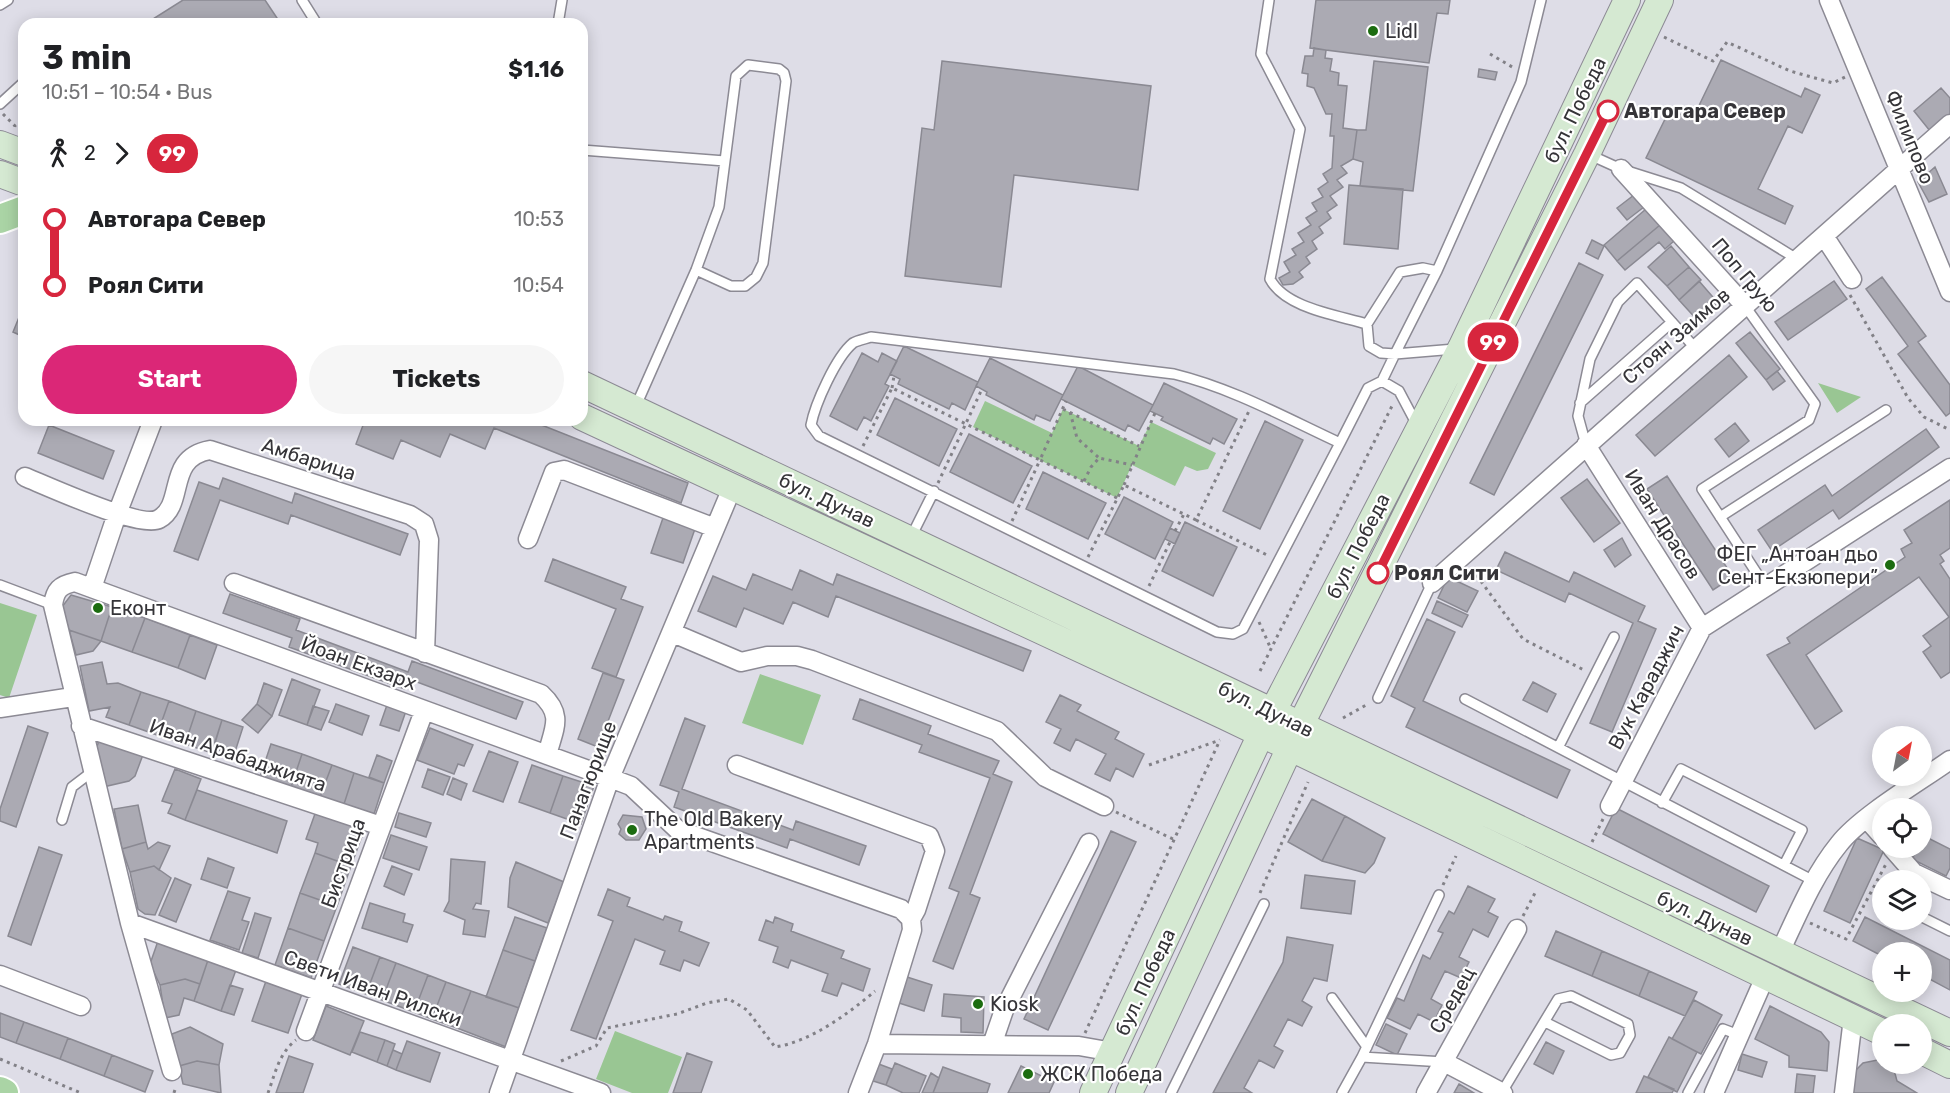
<!DOCTYPE html>
<html lang="en">
<head>
<meta charset="utf-8">
<style>
  body { margin:0; font-family:Rubik,sans-serif; background:#f6f6f6; color:#202124; height:100vh; display:flex; flex-direction:column; font-size:22px; white-space:nowrap }
  * { box-sizing:border-box; margin:0 }
  p { font-size:20px; color:#757577 }
  .icon { flex:none; width:33px; height:33px; fill:none; stroke:currentColor; stroke-width:2; stroke-linecap:round; stroke-linejoin:round }
  .map { position:relative; flex:1; overflow:hidden }
  .panel { position:absolute; left:18px; top:18px; width:570px; height:408px; display:flex; flex-direction:column; background:#fff; border-radius:18px; box-shadow:0 3px 15px #0003 }
  .panel>* { flex:none }
  .badge { padding:0 12px; border-radius:20px; font-size:21px; line-height:39px }
  .needle { width:39px; rotate:32deg }
  .buttons { position:absolute; left:1872px; top:726px; display:grid; gap:12px }
  .buttons a { display:grid; place-items:center; width:60px; height:60px; border-radius:50%; background:#fff; box-shadow:0 3px 15px #0003; font-size:30px }
  .map>.badge { position:absolute; translate:-50% -50%; box-shadow:0 0 0 3px #fff }
  .legs { display:flex; align-items:center; gap:9px; height:66px; padding:0 24px; font-size:20px }
  .legs p { margin-inline-start:auto }
  .headline { display:flex; align-items:center; justify-content:space-between; height:102px; padding:0 24px }
  h1 { font-size:33px; font-weight:700; line-height:45px }
  .action { display:flex; gap:12px; margin-top:auto; padding:12px 24px }
  .action a { flex:1; height:69px; border-radius:36px; background:#db2777; color:#fff; font-size:24px; font-weight:700; line-height:69px; text-align:center }
  .action a+a { background:#f6f6f6; color:#202124 }
  ul { padding:0 24px; list-style:none }
  li { display:flex; align-items:center; gap:21px; height:66px; font-size:22px }
  li i { display:grid; place-items:center; width:9px; height:100%; margin:0 8px; background:currentColor }
  li i::after { content:''; width:15px; height:15px; margin:-8px; border:4px solid; border-radius:50%; background:#fff }
  li p { margin-inline-start:auto }
  li:first-child i { background:linear-gradient(#0000 50%,currentColor 0) }
  li:last-child i { background:linear-gradient(currentColor 50%,#0000 0) }
  .map>svg:first-child { display:block }
  .green { fill:#99c693 }
  .building { fill:#abaab3; stroke:#8a8992; stroke-width:1.5 }
  .lines { fill:none; stroke-linecap:round; stroke-linejoin:round }
  .lane-casing { stroke:#8c8a94; stroke-width:12 }
  .street-casing { stroke:#8c8a94; stroke-width:21 }
  .secondary-casing { stroke:#8c8a94; stroke-width:28 }
  .primary-casing { stroke:#fff; stroke-width:32 }
  .path { stroke:#828187; stroke-width:3; stroke-dasharray:3 4.5; stroke-linecap:butt }
  .lane { stroke:#fff; stroke-width:9 }
  .street { stroke:#fff; stroke-width:18 }
  .secondary { stroke:#d5e9d2; stroke-width:26 }
  .primary { stroke:#aad4a5; stroke-width:28 }
  .line-1-casing { stroke:#fff; stroke-width:14 }
  .line-1 { stroke:#d7263d; stroke-width:9 }
  .poi-dot { fill:#1c6c10; stroke:#fff; stroke-width:2 }
  .stop-1-dot { fill:#fff; stroke:#d7263d; stroke-width:3 }
  .labels { text-anchor:middle; dominant-baseline:central; stroke-width:4.5; stroke-linejoin:round; paint-order:stroke }
  .poi-label { font-size:20px; fill:#353438; stroke:#fff; text-anchor:start }
  .street-label { font-size:20px; fill:#353438; stroke:#fff }
  .stop-label { font-size:20px; font-weight:bold; fill:#353438; stroke:#fff; text-anchor:start }
</style>
</head>
<body>
<div class="map">
<svg width="1950" height="1093" viewBox="0 0 1950 1093">
  <rect width="100%" height="100%" fill="#dedde7"/>
  <path class="green" d="M1818 383 1861 397 1837 413Z
    M985 401 1052 433 1063 409 1139 446 1151 422 1216 453 1208 469 1197 471 1185 466 1175 486 1132 465 1117 498 973 427Z
    M0 603 37 615 9 698 0 695Z
    M760 674 821 695 803 745 742 723Z
    M615 1031 682 1057 668 1093H632L596 1079Z"/>
  <path class="building" d="M183 0H265L281 24H145Z
    M1316 0H1450L1448 14 1437 13 1429 63 1310 48Z
    M1314 48 1326 50 1325 58 1332 59 1330 71 1339 73 1338 85 1347 86 1343 128 1357 130 1353 159 1341 166 1347 173 1337 180 1343 187 1330 196 1337 205 1327 212 1331 218 1319 227 1323 233 1312 241 1317 249 1306 257 1310 263 1299 272 1303 277 1293 284 1283 285 1279 278 1290 272 1284 262 1296 255 1292 249 1304 242 1298 233 1311 225 1306 218 1317 211 1312 203 1323 197 1318 189 1328 182 1323 174 1332 168 1334 136H1330L1332 114H1326L1314 88 1307 86 1308 74 1302 73 1305 56H1313Z
    M1721 60 1801 97 1805 88 1820 95 1802 133 1788 126 1758 189 1793 206 1785 224 1646 158 1670 109 1692 120Z
    M942 61 1151 86 1138 190 1014 175 1001 287 905 276 922 128 934 130Z
    M1374 61 1428 67 1413 191 1360 186 1363 162 1353 159 1357 130H1366Z
    M1479 69 1497 72 1495 80 1478 77Z
    M1941 88 1950 98V114L1930 131 1914 111Z
    M1935 167 1947 194 1929 202 1918 182Z
    M1349 185 1403 189 1398 249 1344 244Z
    M1634 195 1644 207 1627 220 1617 208Z
    M1646 209 1660 225 1617 261 1604 245Z
    M1660 225 1674 241 1665 249 1659 242 1625 270 1617 261Z
    M1592 240 1604 246 1598 259 1586 253Z
    M1671 246 1689 267 1667 286 1648 267Z
    M1579 263 1603 275 1494 495 1470 483Z
    M1689 267 1701 280 1679 300 1667 286Z
    M1882 277 1926 336 1918 342 1950 385V413L1946 416 1898 354 1908 346 1866 289Z
    M1699 281 1718 303 1698 321 1679 300Z
    M1834 281 1847 299 1788 340 1775 322Z
    M24 305V337L13 332Z
    M1750 332 1780 369 1766 380 1736 343Z
    M904 346 978 382 965 410 952 403 949 409 898 384 900 379 890 374Z
    M862 353 878 362 882 353 897 361 885 384 889 386 871 421 864 417 857 430 830 416Z
    M1729 355 1747 377 1655 456 1636 435Z
    M990 358 1063 395 1050 421 1036 415 1034 420 986 395 987 392 976 386Z
    M1078 366 1153 405 1139 431 1128 425 1125 431 1061 399Z
    M1777 371 1785 381 1773 390 1766 380Z
    M1164 383 1237 419 1224 444 1213 438 1210 444 1161 420 1163 417 1150 411Z
    M895 398 957 429 939 466 877 435Z
    M365 420 404 422V420H443L449 423 450 420H529L688 483 681 503 494 428 485 449 450 434 440 457 401 440 393 459 356 444Z
    M1265 421 1303 440 1260 529 1223 511Z
    M1735 423 1749 441 1729 457 1715 439Z
    M49 425 114 451 103 479 38 453Z
    M1926 429 1939 447 1839 519 1833 510 1772 551 1758 530 1825 485 1832 496Z
    M969 434 1032 466 1013 503 950 472Z
    M1043 472 1106 503 1088 539 1026 509Z
    M1667 476 1733 577 1713 590 1647 489Z
    M223 478 292 503 295 493 408 534 400 555 291 515 288 524 220 500 198 560 174 551 199 482 219 489Z
    M1587 479 1620 523 1594 542 1561 498Z
    M1124 497 1173 522 1155 559 1105 534Z
    M1950 500V548L1940 555 1944 561 1940 564 1950 579V672L1941 678 1923 652 1931 646 1923 636 1949 617 1919 577 1806 655 1842 711 1815 729 1767 655 1790 643 1787 638 1905 557 1901 549 1912 543 1904 530Z
    M664 515 696 526 683 563 651 553Z
    M1185 522 1237 547 1213 596 1162 571Z
    M1170 528 1180 533 1175 544 1165 539Z
    M1622 538 1631 555 1615 567 1604 550Z
    M1505 552 1569 582 1574 572 1645 606 1638 621 1656 629 1612 732 1590 723 1633 623 1569 593 1565 602 1496 570Z
    M553 559 626 587 621 599 643 607 616 677 592 668 616 609 545 581Z
    M800 570 833 585 837 574 1031 651 1023 671 836 596 828 617 793 602 783 624 744 608 736 627 698 611 713 576 746 590 753 574 792 590Z
    M1448 577 1478 591 1467 612 1438 598Z
    M230 594 300 619 296 630 408 672 412 661 523 702 516 719 409 679 405 689 289 647 292 638 223 613Z
    M71 595 112 607 101 641 69 630 62 607Z
    M1437 601 1468 615 1462 627 1432 613Z
    M112 607 145 618 132 652 101 641Z
    M145 618 190 635 178 668 132 652Z
    M1427 619 1455 632 1423 701 1570 770 1557 798 1406 727 1415 708 1391 696Z
    M69 630 101 641 93 651 76 655Z
    M190 635 217 645 205 679 178 668Z
    M102 662 107 684 118 683 141 692 129 725 106 717 110 707 89 711 80 666Z
    M603 673 624 680 598 747 578 739Z
    M292 679 320 690 307 725 279 715Z
    M1533 682 1556 694 1547 712 1523 700Z
    M264 683 282 690 272 716 257 704Z
    M141 692 169 701 157 735 129 725Z
    M1060 695 1081 705 1077 711 1119 732 1115 739 1144 754 1133 777 1116 768 1110 781 1095 774 1106 754 1076 739 1070 751 1054 743 1061 729 1046 722Z
    M860 699 931 726 928 734 999 761 993 774 1012 782 970 894 980 898 953 969 933 961 959 892 949 888 990 778 919 752 922 745 853 719Z
    M169 701 196 711 185 744 157 735Z
    M257 704 272 716 258 733 242 720Z
    M336 704 369 716 362 735 329 722Z
    M387 705 406 711 399 731 380 725Z
    M313 706 329 711 321 730 307 725Z
    M196 711 222 720 212 753 185 744Z
    M685 718 705 726 682 789 793 830 796 821 866 846 859 865 790 839 787 848 674 807 679 792 660 785Z
    M222 720 243 727 234 755 213 748Z
    M28 726 48 733 16 827 0 821V809Z
    M430 728 473 745 464 766 458 764 454 774 417 760Z
    M100 738 144 752 135 776 129 781 103 787 95 752Z
    M271 744 302 754 291 787 260 777Z
    M489 751 518 762 503 802 473 791Z
    M302 754 332 765 320 797 291 787Z
    M377 755 392 761 384 783 369 777Z
    M332 765 354 773 344 804 320 797Z
    M532 765 563 776 550 813 519 802Z
    M175 769 201 779 185 820 168 813 172 804 162 801Z
    M428 769 450 777 443 795 422 787Z
    M354 773 384 783 374 814 344 804Z
    M563 776 594 786 581 824 550 813Z
    M453 778 467 784 461 800 447 794Z
    M197 790 287 821 277 853 185 820Z
    M1312 799 1345 816 1322 861 1288 842Z
    M138 805 146 842 122 849 114 809Z
    M1616 808 1769 886 1756 912 1603 834Z
    M316 811 365 828 351 866 315 853 318 843 306 839Z
    M399 813 431 823 426 837 395 827Z
    M623 815 642 817 646 829 639 840H626L619 834 621 829 618 824Z
    M1345 816 1385 838 1374 863 1365 873 1322 861Z
    M1111 831 1136 842 1048 1030 1024 1019Z
    M391 835 427 847 419 870 383 858Z
    M1924 836 1950 849V868L1946 876 1912 859 1918 848H1922Z
    M1857 838 1884 850 1850 923 1824 911Z
    M146 842 148 849 158 842 170 846 159 870 154 866 130 872 122 849Z
    M39 847 62 855 31 945 8 936Z
    M315 853 351 866 337 906 300 893Z
    M208 858 234 868 227 888 201 879Z
    M451 859 485 862 481 904 476 903 473 909 489 911 485 937 463 934 465 920 444 911 449 901Z
    M516 862 564 882 548 923 508 907 510 878Z
    M154 866 171 878 155 915 145 914 138 909 130 872Z
    M392 866 412 874 404 895 384 886Z
    M1305 875 1355 881 1351 914 1301 908Z
    M175 878 191 885 176 922 159 915Z
    M1468 886 1495 899 1488 912 1498 917 1488 937 1473 929 1459 957 1469 962 1461 978 1445 971 1431 999 1442 1005 1434 1022 1418 1014 1410 1029 1387 1018 1397 998 1404 1001 1423 955 1430 959 1443 933 1438 931 1449 911 1454 914Z
    M608 889 630 898 627 906 663 920 665 916 682 922 679 931 709 943 699 966 684 960 680 971 660 964 665 951 635 939 596 1039 571 1030 613 921 598 915Z
    M228 891 250 898 242 920 249 922 239 950 210 940Z
    M300 893 337 906 324 941 288 928Z
    M370 903 405 914 403 922 413 925 407 942 362 928Z
    M255 913 271 918 258 958 242 953Z
    M515 917 547 928 535 961 503 950Z
    M775 917 793 924 791 931 844 951 841 958 870 969 863 991 842 983 837 996 822 991 828 974 791 960 788 968 773 962 778 947 759 940 766 920 773 923Z
    M1865 917 1950 960V990L1922 975V952H1882V956L1853 941Z
    M288 928 324 941 311 978 275 965Z
    M1556 931 1602 951 1592 976 1545 956Z
    M1287 937 1333 945 1327 981 1314 978 1302 1001 1312 1007 1302 1026 1288 1019 1274 1046 1283 1051 1274 1068 1259 1060 1244 1088 1252 1093H1213L1283 962Z
    M158 941 208 960 200 984 185 979 160 985 150 964Z
    M353 947 380 957 366 994 339 984Z
    M503 950 535 961 519 1008 486 997Z
    M1602 951 1649 971 1639 996 1592 976Z
    M380 957 396 963 382 1000 366 994Z
    M208 960 236 970 221 1011 194 1001Z
    M396 963 428 975 414 1012 382 1000Z
    M1649 971 1697 992 1685 1016 1639 996Z
    M428 975 446 982 432 1019 414 1012Z
    M907 977 932 985 924 1011 899 1003Z
    M185 979 200 984 194 1001 184 998 179 1015 165 1018 160 985Z
    M266 981 302 994 288 1033 252 1021Z
    M446 982 471 991 457 1028 432 1019Z
    M230 985 243 989 234 1015 221 1011Z
    M471 991 519 1008 506 1047 457 1028Z
    M944 994 984 997 983 1033 961 1032V1018L942 1016Z
    M1694 1000 1722 1015 1701 1054 1672 1039Z
    M326 1006 364 1021 350 1055 313 1040Z
    M1770 1006 1821 1032 1829 1042 1827 1071 1789 1067V1056L1755 1039Z
    M0 1013 24 1022 16 1043 0 1037Z
    M24 1022 68 1038 60 1059 16 1043Z
    M1386 1024 1407 1034 1397 1055 1376 1045Z
    M190 1027 223 1044 219 1065 197 1061 179 1066 172 1034Z
    M360 1032 385 1040 377 1062 352 1052Z
    M1669 1037 1697 1052 1677 1092 1648 1077Z
    M68 1038 112 1055 104 1076 60 1059Z
    M385 1040 395 1044 387 1066 377 1062Z
    M407 1041 440 1053 430 1082 396 1070Z
    M1546 1042 1564 1051 1553 1074 1534 1064Z
    M393 1050 402 1054 396 1070 387 1066Z
    M687 1053 712 1062 701 1093H673Z
    M1742 1054 1767 1062 1762 1077 1738 1070Z
    M112 1055 153 1071 145 1092 104 1076Z
    M289 1056 313 1064 303 1093H276Z
    M1882 1059 1884 1065 1893 1066 1897 1081 1917 1093H1852L1854 1072 1863 1063Z
    M197 1061 219 1065 221 1093 183 1084 179 1066Z
    M876 1063 892 1069 886 1085 870 1080Z
    M895 1063 926 1076 919 1093H903L886 1085Z
    M1021 1066 1054 1082 1049 1093H1008Z
    M943 1067 990 1084 987 1093H933Z
    M931 1073 939 1078 933 1093H922Z
    M1797 1074 1815 1076 1813 1093H1795Z
    M1644 1076 1674 1089 1672 1093H1636Z
    M1459 1084 1474 1093H1454Z"/>
  <g class="lines">
    <g class="lane-casing">
      <path id="lane" d="M302 0 317 24
        M1269 0 1261 54 1300 129 1270 279C1285 308 1337 315 1367 324L1369 346 1381 353 1395 354 1437 271 1521 82 1541 0
        M0 5 8 0
        M558 24 562 0
        M0 104 24 82
        M582 150 725 161
        M1590 155 1621 169 1681 188 1797 259
        M1745 306 1815 404 1809 420 1702 489 1767 589
        M1367 324 1400 272 1423 268 1437 271
        M871 337 1174 374C1232 388 1286 418 1340 443L1243 629 1233 634 1217 632 819 436 811 425C815 404 836 357 853 343 858 340 865 339 871 337Z
        M1382 381 1395 354 1455 349
        M1580 403 1672 322
        M635 408 696 270 719 207 736 76 748 65 779 69 784 73 786 81 763 263 756 277 745 286H731L696 270
        M1340 443 1368 388 1382 381 1399 391 1417 425
        M1586 445 1578 416 1590 359 1618 302 1637 283 1696 349
        M1720 517 1886 410
        M911 537 934 491
        M0 585 53 605
        M1378 698 1432 583
        M1465 699 1814 881
        M1559 746 1614 637
        M1662 803 1681 769 1802 830 1784 865
        M62 820 72 787 93 771
        M1922 917 1950 931
        M1332 998 1367 1047
        M1362 1057 1439 895
        M1502 1092 1558 999 1571 996 1628 1024 1630 1035 1620 1053 1611 1055 1545 1022
        M1171 1093 1264 904
        M1342 1093 1362 1057 1444 1062
        M1688 1093 1723 1029 1739 1035"/>
    </g>
    <g class="street-casing">
      <path id="street" d="M1829 0 1950 292
        M1621 169 1745 306
        M1824 236 1852 279
        M1586 445 1702 628
        M25 477C47 486 141 529 159 519 186 504 165 458 210 450L410 515 424 524 429 540 425 653
        M528 539 554 472 564 470 715 528
        M234 583 541 694C564 715 554 728 547 755
        M1432 583 1950 124
        M92 588 117 514 153 420
        M673 633 741 662 767 656H797L812 660 997 731 1045 777 1104 806
        M0 708 73 697
        M81 726 381 826
        M737 765 929 836 935 851 916 910 911 919
        M1610 806 1702 628 1950 468
        M1867 819 1882 836
        M1892 848 1914 873 1950 890
        M130 923 601 1093
        M1779 954C1797 916 1813 876 1839 844 1861 816 1919 782 1950 760
        M0 975 81 1006
        M306 1031 424 711
        M877 1044 1079 1046 1113 1052
        M992 1045 1004 1010 1089 843
        M1444 1062 1503 1093
        M172 1071 130 923 53 605C55 590 60 585 75 582L610 778 631 786 678 830 901 909 911 919 912 930 877 1044 858 1093
        M499 1093 610 778 732 488
        M1426 1093 1517 929
        M1714 1093 1765 977
        M1844 1093 1853 1018"/>
    </g>
    <g class="secondary-casing">
      <path id="secondary" d="M0 144 24 153
        M0 174 24 183
        M582 384 1950 1033
        M582 417 1224 716 1882 1032
        M1922 1051 1950 1065
        M1093 1093 1261 734 1461 348 1627 0
        M1129 1093 1300 726 1587 154 1660 0"/>
    </g>
    <g class="primary-casing">
      <path id="primary" d="M0 219 24 210
        M0 1091 4 1093"/>
    </g>
    <path class="path" d="M1664 37 1713 61 1727 42 1790 71 1833 83 1845 77
      M1490 54 1514 68
      M3 114 15 126 14 130
      M1850 295 1908 398 1924 417 1950 430
      M892 388 894 376
      M1063 409 1139 446
      M1070 412 1077 438 1099 458
      M863 446 892 388 1040 460 1066 401
      M1084 481 1091 467 1099 458 1132 465
      M938 483 982 389
      M1124 485 1155 413
      M1196 520 1269 556
      M1012 521 1040 460 1117 498
      M1175 531 1184 514
      M1088 557 1124 485 1196 520 1249 411
      M1472 569 1523 639 1584 670
      M1149 586 1170 542
      M1259 622 1271 649
      M1260 671 1393 404
      M1343 718 1368 704
      M1149 765 1220 740
      M1116 812 1175 840
      M1592 842 1603 819
      M1443 885 1456 856
      M1260 893 1308 782
      M1523 916 1535 893
      M1810 923 1846 939 1886 864
      M1085 1033 1220 740
      M0 1059 81 1093
      M561 1061 596 1046 607 1028 677 1014 707 1003 729 999 747 1010 775 1047C810 1042 848 1014 875 991
      M173 1091 179 1093
      M268 1093C275 1074 279 1053 296 1040"/>
    <use href="#lane" class="lane"/>
    <use href="#street" class="street"/>
    <use href="#secondary" class="secondary"/>
    <use href="#primary" class="primary"/>
  </g>
  <g class="lines">
    <g class="line-1-casing">
      <path id="line-1" d="M1378 573 1608 111"/>
    </g>
    <use href="#line-1" class="line-1"/>
  </g>
  <g class="poi-dot">
    <circle cx="1373" cy="31" r="6"/>
    <circle cx="1890" cy="565" r="6"/>
    <circle cx="98" cy="608" r="6"/>
    <circle cx="632" cy="830" r="6"/>
    <circle cx="978" cy="1004" r="6"/>
    <circle cx="1028" cy="1074" r="6"/>
  </g>
  <g class="stop-1-dot">
    <circle cx="1608" cy="111" r="10"/>
    <circle cx="1378" cy="573" r="10"/>
  </g>
  <g class="labels">
    <g class="poi-label">
      <text x="1385" y="31">Lidl</text>
      <text x="1878" y="554" text-anchor="end">ФЕГ „Антоан дьо<tspan x="1878" dy="23">Сент-Екзюпери”</tspan></text>
      <text x="110" y="608">Еконт</text>
      <text x="644" y="819">The Old Bakery<tspan x="644" dy="23">Apartments</tspan></text>
      <text x="990" y="1004">Kiosk</text>
      <text x="1040" y="1074">ЖСК Победа</text>
    </g>
    <g class="street-label">
      <text transform="translate(1575 110) rotate(-64)">бул. Победа</text>
      <text transform="translate(1910 137) rotate(68)">Филипово</text>
      <text transform="translate(1745 275) rotate(50)">Поп Грую</text>
      <text transform="translate(1676 336) rotate(-41)">Стоян Заимов</text>
      <text transform="translate(309 459) rotate(18)">Амбарица</text>
      <text transform="translate(827 500) rotate(25)">бул. Дунав</text>
      <text transform="translate(1663 524) rotate(58)">Иван Драсов</text>
      <text transform="translate(1358 546) rotate(-63)">бул. Победа</text>
      <text transform="translate(359 663) rotate(20)">Йоан Екзарх</text>
      <text transform="translate(1646 687) rotate(-62)">Вук Караджич</text>
      <text transform="translate(1266 709) rotate(26)">бул. Дунав</text>
      <text transform="translate(238 755) rotate(19)">Иван Арабаджията</text>
      <text transform="translate(588 780) rotate(-69)">Панагюрище</text>
      <text transform="translate(343 863) rotate(-70)">Бистрица</text>
      <text transform="translate(1705 918) rotate(25)">бул. Дунав</text>
      <text transform="translate(1145 982) rotate(-65)">бул. Победа</text>
      <text transform="translate(373 988) rotate(20)">Свети Иван Рилски</text>
      <text transform="translate(1452 1000) rotate(-61)">Средец</text>
    </g>
    <g class="stop-label">
      <text x="1624" y="111">Автогара Север</text>
      <text x="1394" y="573">Роял Сити</text>
    </g>
  </g>
</svg>
<div class="buttons">
<a><svg class="needle" viewBox="-14 -14 28 28"><path d="M0-13l5 13h-10z" fill="#e53935"/><path d="M0 13l5-13h-10z" fill="#757577"/></svg></a>
<a><svg class="icon" aria-label="locate" viewBox="0 0 24 24"><circle cx="12" cy="12" r="6"/><path d="M12 2v4M12 18v4M2 12h4M18 12h4"/></svg></a>
<a><svg class="icon" aria-label="layers" viewBox="0 0 24 24"><path d="M12 4l9 5-9 5-9-5zM3 14l9 5 9-5"/></svg></a>
<a>+</a>
<a>−</a>
</div>
<b class="badge" style="left:1493px;top:342px;background:#d7263d;color:#fff">99</b>
<section class="panel">
<div class="headline"><div><h1>3 min</h1><p>10:51 – 10:54 · Bus</p></div><b>$1.16</b></div>
<div class="legs"><svg class="icon" aria-label="walk" viewBox="0 0 24 24"><circle cx="13" cy="4" r="2"/><path d="M13 8l-2 6 4 7M11 14l-3 7M7 12l3-4h3l4 4"/></svg>2<svg class="icon" aria-label="forward" viewBox="0 0 24 24"><path d="M9 5l7 7-7 7"/></svg><b class="badge" style="background:#d7263d;color:#fff">99</b></div>
<ul>
<li><i style="color:#d7263d"></i><b>Автогара Север</b><p>10:53</p></li>
<li><i style="color:#d7263d"></i><b>Роял Сити</b><p>10:54</p></li>
</ul>
<div class="action"><a>Start</a><a>Tickets</a></div>
</section>
</div>
</body>
</html>
